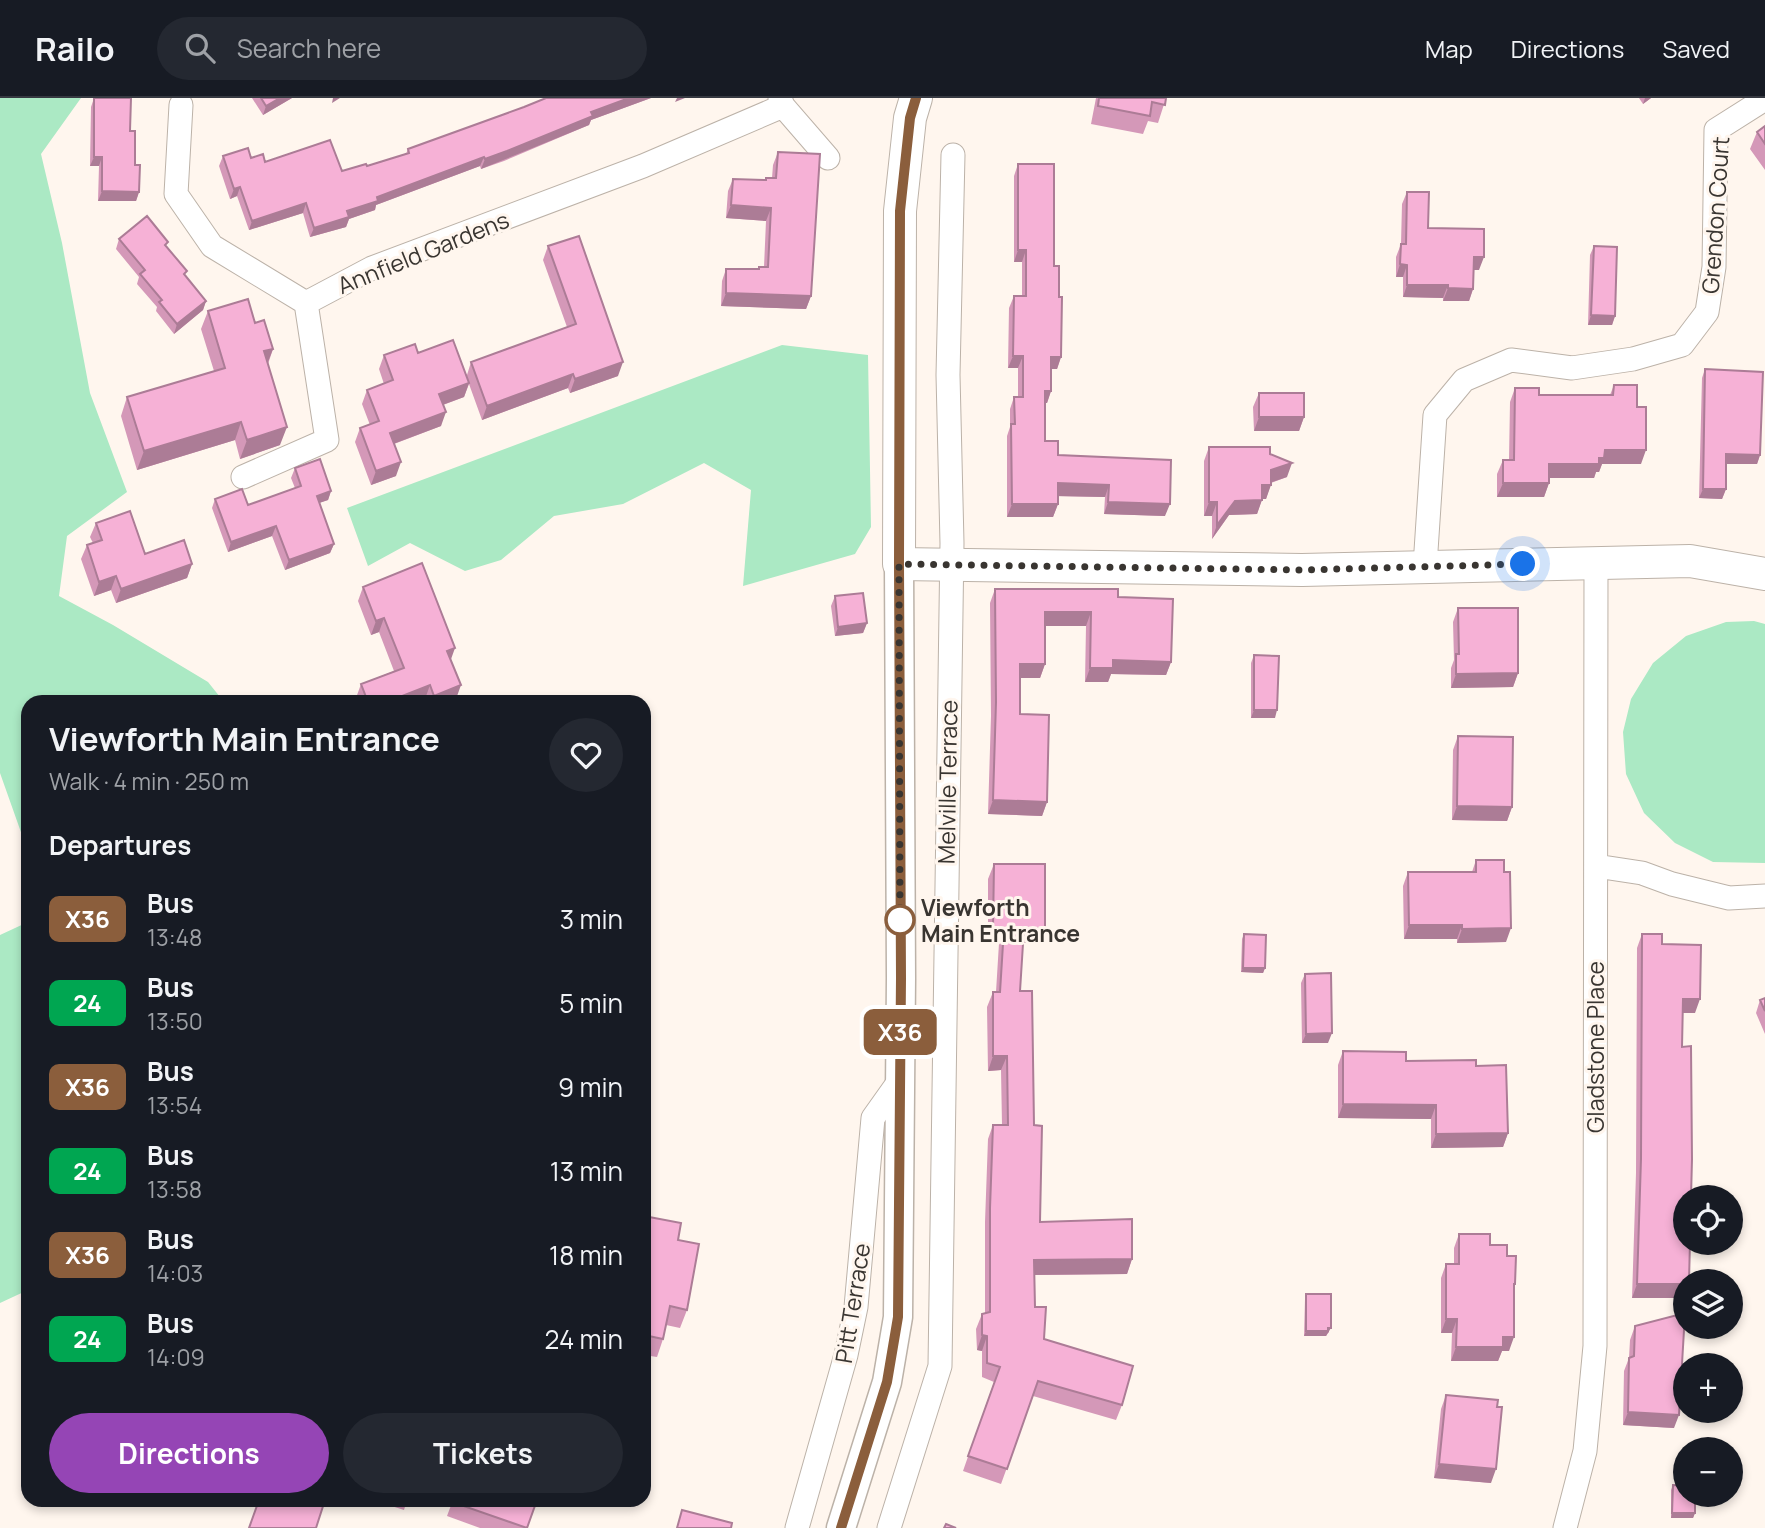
<!DOCTYPE html>
<html lang="en">
<head>
<meta charset="utf-8">
<style>
  body { margin:0; font-family:Manrope,sans-serif; background:#242831; color:#f1f3f6; height:100vh; display:flex; flex-direction:column; font-size:26px; white-space:nowrap }
  * { box-sizing:border-box; margin:0 }
  p { font-size:23px; color:#9ea1a6 }
  .icon { flex:none; width:38px; height:38px; fill:none; stroke:currentColor; stroke-width:2; stroke-linecap:round; stroke-linejoin:round }
  .map { position:relative; flex:1; overflow:hidden }
  .panel { position:absolute; left:21px; top:597px; width:630px; height:812px; display:flex; flex-direction:column; background:#171b24; border-radius:21px; box-shadow:0 4px 10px #0003 }
  .panel>* { flex:none }
  .badge { padding:0 14px; border-radius:10px; font-size:24px; line-height:46px }
  .tools { position:absolute; left:1673px; top:1087px; display:grid; gap:14px }
  .tools a { display:grid; place-items:center; width:70px; height:70px; border-radius:50%; background:#171b24; box-shadow:0 4px 10px #0003; font-size:35px }
  .you { position:absolute; width:35px; height:35px; margin:-18px; border:5px solid #fff; border-radius:50%; background:#1a73e8; box-shadow:0 0 0 10px #1a73e833 }
  .map>.badge { position:absolute; translate:-50% -50%; box-shadow:0 0 0 4px #fff }
  h2 { padding:0 28px; font-size:26px; line-height:63px }
  .round { display:grid; place-items:center; flex:none; width:74px; height:74px; border-radius:37px; background:#242831 }
  .overview { display:flex; align-items:center; justify-content:space-between; height:119px; padding:0 28px }
  h1 { font-size:33px; font-weight:700; line-height:52px }
  .primary-button { display:flex; gap:14px; margin-top:auto; padding:14px 28px }
  .primary-button a { flex:1; height:80px; border-radius:42px; background:#9545b5; color:#fff; font-size:28px; font-weight:700; line-height:80px; text-align:center }
  .primary-button a+a { background:#242831; color:#f1f3f6 }
  ul { padding:0; list-style:none }
  li { display:flex; align-items:center; gap:21px; height:84px; padding:0 28px }
  li div { flex:1 }
  li b { display:block; font-size:26px }
  li em { font-style:normal }
  li .badge { min-width:77px; font-weight:700; text-align:center }
  header { display:flex; align-items:center; gap:42px; box-sizing:border-box; height:98px; padding:0 35px; background:#171b24; border-bottom:2px solid #363941 }
  header strong { font-size:33px }
  nav { display:flex; gap:38px; margin-inline-start:auto; font-size:24px }
  .search { width:490px; height:63px; background:#242831; display:flex; align-items:center; gap:18px; box-sizing:border-box; padding:0 24px; border-radius:38px; color:#9ea1a6; font-size:26px }
  .map>svg:first-child { display:block }
  .green { fill:#abe9c4 }
  .lines { fill:none; stroke-linecap:round; stroke-linejoin:round }
  .minor-casing { stroke:#bcb2a8; stroke-width:25 }
  .tertiary-casing { stroke:#bcb2a8; stroke-width:31 }
  .secondary-casing { stroke:#bcb2a8; stroke-width:34 }
  .minor { stroke:#fff; stroke-width:23 }
  .tertiary { stroke:#fff; stroke-width:28 }
  .secondary { stroke:#fff; stroke-width:32 }
  .wall { fill:#d498b8 }
  .shaded-wall { fill:#ac7c96 }
  .building { fill:#f6b1d6; stroke:#ac7c96; stroke-width:2 }
  .line-casing { stroke:#fff; stroke-width:16 }
  .line { stroke:#8b5e3c; stroke-width:10 }
  .walk { stroke:#393531; stroke-width:7; stroke-dasharray:0 12.6 }
  .stop-dot { fill:#fff; stroke:#8b5e3c; stroke-width:3.5 }
  .labels { text-anchor:middle; dominant-baseline:central; stroke-width:6; stroke-linejoin:round; paint-order:stroke }
  .street-label { font-size:23px; fill:#393531; stroke:#fff6ee }
  .stop-label { font-size:23px; font-weight:bold; fill:#393531; stroke:#fff6ee; text-anchor:start }
</style>
</head>
<body>
<header>
<strong>Railo</strong>
<div class="search"><svg class="icon" aria-label="search" viewBox="0 0 24 24"><circle cx="10" cy="10" r="6"/><path d="M15 15l6 6"/></svg>Search here</div>
<nav><a>Map</a><a>Directions</a><a>Saved</a></nav>
</header>
<div class="map">
<svg width="1765" height="1430" viewBox="0 0 1765 1430">
  <rect width="100%" height="100%" fill="#fff6ee"/>
  <path class="green" d="M0 0H81L41 56 62 145 90 295 127 394 67 438 59 498 113 527 208 584 224 604H28V754L0 675Z
    M782 247 868 257 871 429 855 456 743 488 751 392 704 365 623 406 554 418 501 462 465 473 410 445 368 468 347 410Z
    M1754 523 1765 526V765L1713 764 1675 745 1644 715 1626 676 1623 634 1631 601 1653 565 1686 538 1726 524Z
    M28 824V1192L0 1205V837Z"/>
  <g class="lines">
    <g class="minor-casing">
      <path id="minor" d="M780 0 783 8 828 60
        M181 7 176 96 212 148 306 205 372 170 643 68 783 8
        M243 379 327 342 306 205
        M1425 468 1435 317 1464 282 1511 262 1572 270 1633 261 1682 247 1707 214 1714 169 1716 32 1765 1
        M1596 768 1642 775 1672 786 1729 800 1765 798
        M797 1430 846 1257 856 1209 873 1020 900 982
        M889 1430 940 1268 952 445 948 277 953 57
        M1565 1430 1585 1353 1595 1248 1596 465"/>
    </g>
    <g class="tertiary-casing">
      <path id="tertiary" d="M841 1430 887 1284 898 1219 901 880 899 466"/>
    </g>
    <g class="secondary-casing">
      <path id="secondary" d="M916 0 910 20 900 113 899 466 1302 472 1690 463 1765 476"/>
    </g>
    <use href="#minor" class="minor"/>
    <use href="#tertiary" class="tertiary"/>
    <use href="#secondary" class="secondary"/>
  </g>
  <path class="wall" d="M94 0 130 33 139 94 136 103H98L99 68H90L91 9Z
    M252 0H292L263 17Z
    M546 0H651L591 22 589 27 504 63 481 71 480 68 376 107 375 112 349 121 346 129 310 139 303 115 249 132 237 98 230 101 219 68 223 58 251 60 265 64 342 73 367 68 406 56 408 51 524 9Z
    M1096 0H1166L1158 25 1148 23 1143 36 1091 26Z
    M1639 0H1651L1643 6Z
    M1765 28V72L1750 51 1757 34Z
    M778 54 811 198 806 211 721 208 722 183 726 171H758L759 169H764L766 123 726 120 728 93 733 81 765 82 766 80H772L773 67Z
    M1018 66 1054 168 1059 199 1061 259 1057 271H1051V293L1047 305H1045V343L1058 357 1165 418 1104 416 1105 399 1058 398V406L1053 419H1007V338L1010 329V311L1014 299H1018V270H1008L1009 210 1014 198H1022V164H1014V78Z
    M1407 94 1428 130 1479 172H1474L1473 191 1469 203H1443V200L1403 199V179H1396V159L1401 146 1402 106Z
    M119 141 167 149 185 178 206 203 203 212 174 236 156 213 157 209 137 186 139 179 116 151Z
    M548 148 618 278 570 295 568 290 482 322 469 286 464 299 443 307 441 328 394 346 396 378 371 387 355 344 360 330 370 327 362 306 367 292 384 286 379 271 384 257 418 255 467 277 471 264 567 229 543 162Z
    M1594 148 1615 218 1612 227H1588L1590 157Z
    M208 213 255 225 273 251 268 266 280 347 240 361 235 342 137 372 121 318 127 299 214 273 201 231Z
    M1705 271 1760 357 1757 366H1726V391L1722 401 1699 400 1702 280Z
    M1614 287 1637 309 1641 366H1602L1599 374H1596L1594 380H1549V385L1544 399H1497V376L1503 362H1509L1510 304 1515 290 1539 297H1610Z
    M1259 295 1304 319 1299 333H1254L1253 309Z
    M1209 349 1270 356 1287 379 1271 385 1266 401H1262L1257 416 1229 417 1212 441V418H1204V363Z
    M295 370 331 393 328 402 319 405 334 446 330 455 285 472 272 438 228 454 212 410 215 401 248 407 295 390 291 380Z
    M96 425 145 456 192 466 187 480 116 505 111 492 94 498 81 461 87 447 93 445 90 439Z
    M363 489 451 562 456 601 449 604H426L425 601 417 604H357L356 600 361 586 394 573 379 534 371 537 358 503Z
    M995 491 1118 499 1171 564 1166 577 1111 576 1108 584H1085L1086 528H1045V566L1040 580H1020V616L1047 704 1042 718 988 716 991 618 990 505Z
    M835 498 867 525 863 535 835 538 831 508Z
    M1458 510 1518 575 1513 589 1451 590V570L1454 562 1453 524Z
    M1254 557 1275 620H1251V565Z
    M1458 638 1512 709 1507 723 1452 722 1453 652Z
    M1476 762 1506 844 1457 845V841H1404L1403 788 1408 774H1472Z
    M994 766 1040 845H1023L1020 893 1034 1027 1040 1124 1132 1161 1127 1176 1034 1177 1035 1209 1044 1241 1122 1307 1116 1322 1033 1298 1001 1386 963 1373 994 1284 982 1279V1253L977 1252 976 1231 982 1216 985 1215V1124L988 1041 993 1027H1002L1001 972 988 973 987 909 993 894H996L999 845 988 844V781Z
    M1244 836 1265 870 1263 875 1241 874 1242 841Z
    M1642 836 1662 846 1695 915H1683V1200H1632L1636 1075 1637 850Z
    M1305 876 1328 945H1302L1301 885Z
    M1765 900V936L1756 915 1760 902Z
    M1343 953 1406 963 1476 968 1508 1035 1503 1049 1431 1050V1021L1338 1020V967Z
    M644 1118 678 1142 687 1212 680 1230 666 1227 663 1241 657 1259 644 1257Z
    M1459 1136 1490 1147 1507 1158 1515 1186 1514 1191 1509 1253H1502L1498 1263H1451L1452 1235H1441V1180L1446 1166H1454V1150Z
    M1306 1196 1329 1235H1328L1326 1238H1304L1305 1201Z
    M1635 1228 1674 1330 1623 1327 1624 1273 1629 1260 1630 1242Z
    M1446 1297 1491 1385 1434 1380 1441 1311Z
    M1673 1387 1695 1415 1693 1420H1671V1392Z
    M373 1402H407L404 1412Z
    M453 1402 527 1430H480L447 1418Z"/>
  <path class="shaded-wall" d="M280 0H292L263 17 266 8Z
    M333 0H340L332 5Z
    M629 0H651L591 22 589 27 481 71 485 61 591 14Z
    M677 0H685L675 4Z
    M1645 0H1651L1643 6Z
    M94 59H102L99 68H90Z
    M484 59 480 68 376 107 375 112 349 121 346 129 310 139 314 130 377 99Z
    M240 89 237 98 230 101 234 91Z
    M102 93 139 94 136 103H98Z
    M306 105 303 115 249 132 252 123Z
    M731 107 771 110 766 123 726 120Z
    M1018 152H1026L1022 164H1014Z
    M1474 159H1484L1479 172H1470Z
    M1400 166 1407 167 1403 179H1396Z
    M1407 187H1448L1443 200 1403 199Z
    M1448 190 1473 191 1469 203H1443Z
    M726 195 811 198 806 211 721 208Z
    M206 203 203 212 174 236 177 226Z
    M1591 217 1615 218 1612 227H1588Z
    M273 251 266 269 264 253Z
    M1013 258H1023L1018 270H1008Z
    M1051 259H1061L1057 271H1047Z
    M623 264 618 278 570 295 575 281Z
    M573 276 568 290 482 322 487 308Z
    M469 285 464 299 434 310 439 296Z
    M1045 293H1051L1047 305H1040Z
    M446 314 441 328 385 349 390 335Z
    M1259 319H1304L1299 333H1254Z
    M241 324 235 342 137 372 144 353Z
    M287 329 280 347 240 361 247 342Z
    M1605 352H1646L1641 366H1602L1599 374H1596L1594 380H1544L1549 366 1599 360Z
    M1726 356 1760 357 1757 366H1723Z
    M401 364 396 378 371 387 376 373Z
    M1292 365 1287 379 1266 386 1271 372Z
    M1058 385 1109 387 1105 399 1053 398Z
    M1503 385H1549L1544 399H1497Z
    M1262 387H1271L1266 401H1257Z
    M1703 391H1726L1722 401 1699 400Z
    M331 393 328 402 313 407 317 398Z
    M1262 402 1257 416 1229 417 1212 441 1217 427 1235 403Z
    M1108 404 1170 406 1165 418 1104 416Z
    M1209 404H1217L1212 418H1204Z
    M1012 406H1058L1053 419H1007Z
    M276 428 272 438 228 454 231 444Z
    M334 446 330 455 285 472 289 462Z
    M192 466 187 480 116 505 121 491Z
    M116 478 111 492 94 498 99 484Z
    M1045 514H1091L1086 528H1040Z
    M384 520 379 534 371 537 376 523Z
    M867 525 863 535 835 538 838 529Z
    M455 550 450 564 447 553Z
    M1113 562 1171 564 1166 577 1111 576 1108 584H1085L1090 570Z
    M1020 566H1045L1040 580H1015Z
    M1518 575 1513 589 1451 590 1456 576Z
    M430 587 425 601 417 604H387Z
    M461 587 456 601 449 604H432L434 598Z
    M1254 612H1277L1275 620H1251Z
    M993 702 1047 704 1042 718 988 716Z
    M1457 708 1512 709 1507 723 1452 722Z
    M1409 827H1462L1457 841H1404Z
    M993 830H1004L999 845 988 844Z
    M1024 830H1045L1040 845H1019Z
    M1511 830 1506 844 1457 845 1462 831Z
    M1243 870H1265L1263 875 1241 874Z
    M1683 901H1700L1695 915H1678Z
    M1332 935 1328 945H1302L1306 936Z
    M993 958H1007L1001 972 988 973Z
    M1343 1006 1436 1007 1431 1021 1338 1020Z
    M1508 1035 1503 1049 1431 1050 1436 1036Z
    M1132 1161 1127 1176 1029 1177 1034 1162Z
    M1637 1186H1685V1195L1683 1200H1632Z
    M1446 1221H1457L1452 1235H1441Z
    M1331 1230 1326 1238H1304L1306 1233Z
    M982 1237 987 1238 982 1253 977 1252Z
    M1503 1239H1514L1509 1253H1502L1498 1263H1451L1456 1249Z
    M1628 1314 1679 1317 1674 1330 1623 1327Z
    M1439 1366 1496 1371 1491 1385 1434 1380Z
    M1672 1415H1695L1693 1420H1671Z"/>
  <path class="building" d="M94 0H131L130 33H135V67H140L139 94 102 93V59H94Z
    M261 0H280L266 8Z
    M546 0H629L591 14 593 18 507 53 485 61 484 59 377 99 378 103 347 113 349 119 314 130 306 105 252 123 240 89 234 91 223 58 248 50 251 60 263 56 265 64 330 42 342 73 366 66 367 68 409 55 408 51 524 9Z
    M1099 0H1166L1165 7 1152 4 1150 18 1098 8Z
    M1765 28V46L1757 34Z
    M778 54 820 56 811 198 726 195V171H759V169H768L771 110 731 107 733 81 766 82V80H776Z
    M1018 66H1054V168H1059V199H1062L1061 259H1051V293H1045V343H1058V357L1171 362 1170 406 1108 404 1109 387 1058 385V406H1012L1011 326H1015L1014 299H1023V258H1013L1014 198H1026V152H1018Z
    M1407 94H1429L1428 130 1484 131V159H1474L1473 191 1448 190V187H1407V167L1400 166 1401 146H1406Z
    M147 118 168 144 165 147 187 173 184 176 206 203 177 226 159 204 162 202 140 176 145 172 119 141Z
    M579 138 623 264 575 281 573 276 487 308 471 264 576 226 548 148Z
    M1594 148 1617 149 1615 218 1591 217Z
    M248 201 255 225 264 222 273 251 264 253 287 329 247 342 241 324 144 353 127 299 225 270 208 213Z
    M453 242 469 285 439 296 446 314 390 335 401 364 376 373 360 330 379 323 367 292 393 282 384 257 415 246 418 255Z
    M1705 271 1763 274 1760 357 1726 356V391H1703Z
    M1614 287H1637V309H1646V352H1605L1604 360H1599V366H1549V385H1503V362H1514L1515 290H1539V297H1613Z
    M1259 295H1304V319H1259Z
    M1209 349H1270V356L1292 365 1271 372V387H1262V402L1235 403 1217 427V404H1209Z
    M320 361 331 393 317 398 334 446 289 462 276 428 231 444 215 401 242 391 248 407 301 388 295 370Z
    M130 413 145 456 184 442 192 466 121 491 116 478 99 484 87 447 102 442 96 425Z
    M422 465 455 550 447 553 461 587 434 598 430 587 387 604H368L361 586 404 570 384 520 376 523 363 489Z
    M995 491H1118V499L1173 501 1171 564 1113 562V570H1090L1091 514H1045V566H1020V616L1049 617 1047 704 993 702 996 604Z
    M863 495 867 525 838 529 835 498Z
    M1458 510H1518V575L1456 576V556H1459Z
    M1254 557 1279 558 1277 612H1254Z
    M1458 638 1513 639 1512 709 1457 708Z
    M1476 762H1504V774H1510L1511 830 1462 831V827H1409L1408 774H1476Z
    M994 766H1045V830H1024L1020 893H1032L1034 1027 1042 1028 1040 1124 1132 1121V1161L1034 1162 1035 1209H1046L1044 1241 1133 1268 1122 1307 1038 1283 1007 1371 968 1358 1000 1269 987 1265V1238L982 1237V1216L990 1214V1110L993 1027H1008L1007 958H993V894H1000L1004 830H993Z
    M1244 836 1266 837 1265 870H1243Z
    M1642 836H1662V846L1701 847 1700 901H1683L1682 949 1691 948 1692 1061 1691 1099H1685V1144H1690L1689 1183H1685V1186H1637L1641 1061Z
    M1331 875 1332 935 1306 936 1305 876Z
    M1765 900V913L1760 902Z
    M1343 953 1406 954V963L1476 962V968L1506 967 1508 1035 1436 1036V1007L1343 1006Z
    M644 1118 681 1125 678 1142 699 1146 687 1212 670 1208 663 1241 644 1237Z
    M1459 1136H1490V1147H1507V1158H1516L1515 1186H1514V1239H1503V1249H1456L1457 1221H1446V1166H1459Z
    M1306 1196H1331V1230H1328V1233H1306Z
    M1685 1215 1679 1317 1628 1314 1629 1260 1634 1258 1635 1228Z
    M1446 1297 1498 1302 1497 1309H1502L1496 1371 1439 1366Z
    M1673 1387 1685 1388V1396H1695V1415H1672Z
    M259 1402H325L316 1430H249Z
    M453 1402H537L527 1430 452 1404Z
    M682 1412 732 1425 731 1430H677Z
    M946 1426 956 1430H944Z"/>
  <g class="lines">
    <g class="line-casing">
      <path id="line" d="M841 1430 887 1284 898 1219 901 880 899 466 900 113 910 20 916 0"/>
    </g>
    <use href="#line" class="line"/>
    <path class="walk" d="M900 822 899 466 1302 472 1523 466"/>
  </g>
  <circle class="stop-dot" cx="900" cy="822" r="14"/>
  <g class="labels">
    <g class="street-label">
      <text transform="translate(1715 117) rotate(-86)">Grendon Court</text>
      <text transform="translate(423 154) rotate(-22)">Annfield Gardens</text>
      <text transform="translate(947 684) rotate(-89)">Melville Terrace</text>
      <text transform="translate(1595 949) rotate(-90)">Gladstone Place</text>
      <text transform="translate(852 1205) rotate(-81)">Pitt Terrace</text>
    </g>
    <g class="stop-label">
      <text x="921" y="809">Viewforth<tspan x="921" dy="26">Main Entrance</tspan></text>
    </g>
  </g>
</svg>
<div class="tools">
<a><svg class="icon" aria-label="locate" viewBox="0 0 24 24"><circle cx="12" cy="12" r="6"/><path d="M12 2v4M12 18v4M2 12h4M18 12h4"/></svg></a>
<a><svg class="icon" aria-label="layers" viewBox="0 0 24 24"><path d="M12 4l9 5-9 5-9-5zM3 14l9 5 9-5"/></svg></a>
<a>+</a>
<a>−</a>
</div>
<div class="you" style="left:1523px;top:466px"></div>
<b class="badge" style="left:900px;top:934px;background:#8b5e3c;color:#fff">X36</b>
<section class="panel">
<div class="overview"><div><h1>Viewforth Main Entrance</h1><p>Walk · 4 min · 250 m</p></div><a class="round"><svg class="icon" aria-label="heart" viewBox="0 0 24 24"><path d="M12 20l-8-8c-3-5 5-10 8-4 3-6 11-1 8 4z"/></svg></a></div>
<h2>Departures</h2>
<ul>
<li><span class="badge" style="background:#8b5e3c;color:#fff">X36</span><div><b>Bus</b><p>13:48</p></div><em>3 min</em></li>
<li><span class="badge" style="background:#00a651;color:#fff">24</span><div><b>Bus</b><p>13:50</p></div><em>5 min</em></li>
<li><span class="badge" style="background:#8b5e3c;color:#fff">X36</span><div><b>Bus</b><p>13:54</p></div><em>9 min</em></li>
<li><span class="badge" style="background:#00a651;color:#fff">24</span><div><b>Bus</b><p>13:58</p></div><em>13 min</em></li>
<li><span class="badge" style="background:#8b5e3c;color:#fff">X36</span><div><b>Bus</b><p>14:03</p></div><em>18 min</em></li>
<li><span class="badge" style="background:#00a651;color:#fff">24</span><div><b>Bus</b><p>14:09</p></div><em>24 min</em></li>
</ul>
<div class="primary-button"><a>Directions</a><a>Tickets</a></div>
</section>
</div>
</body>
</html>
